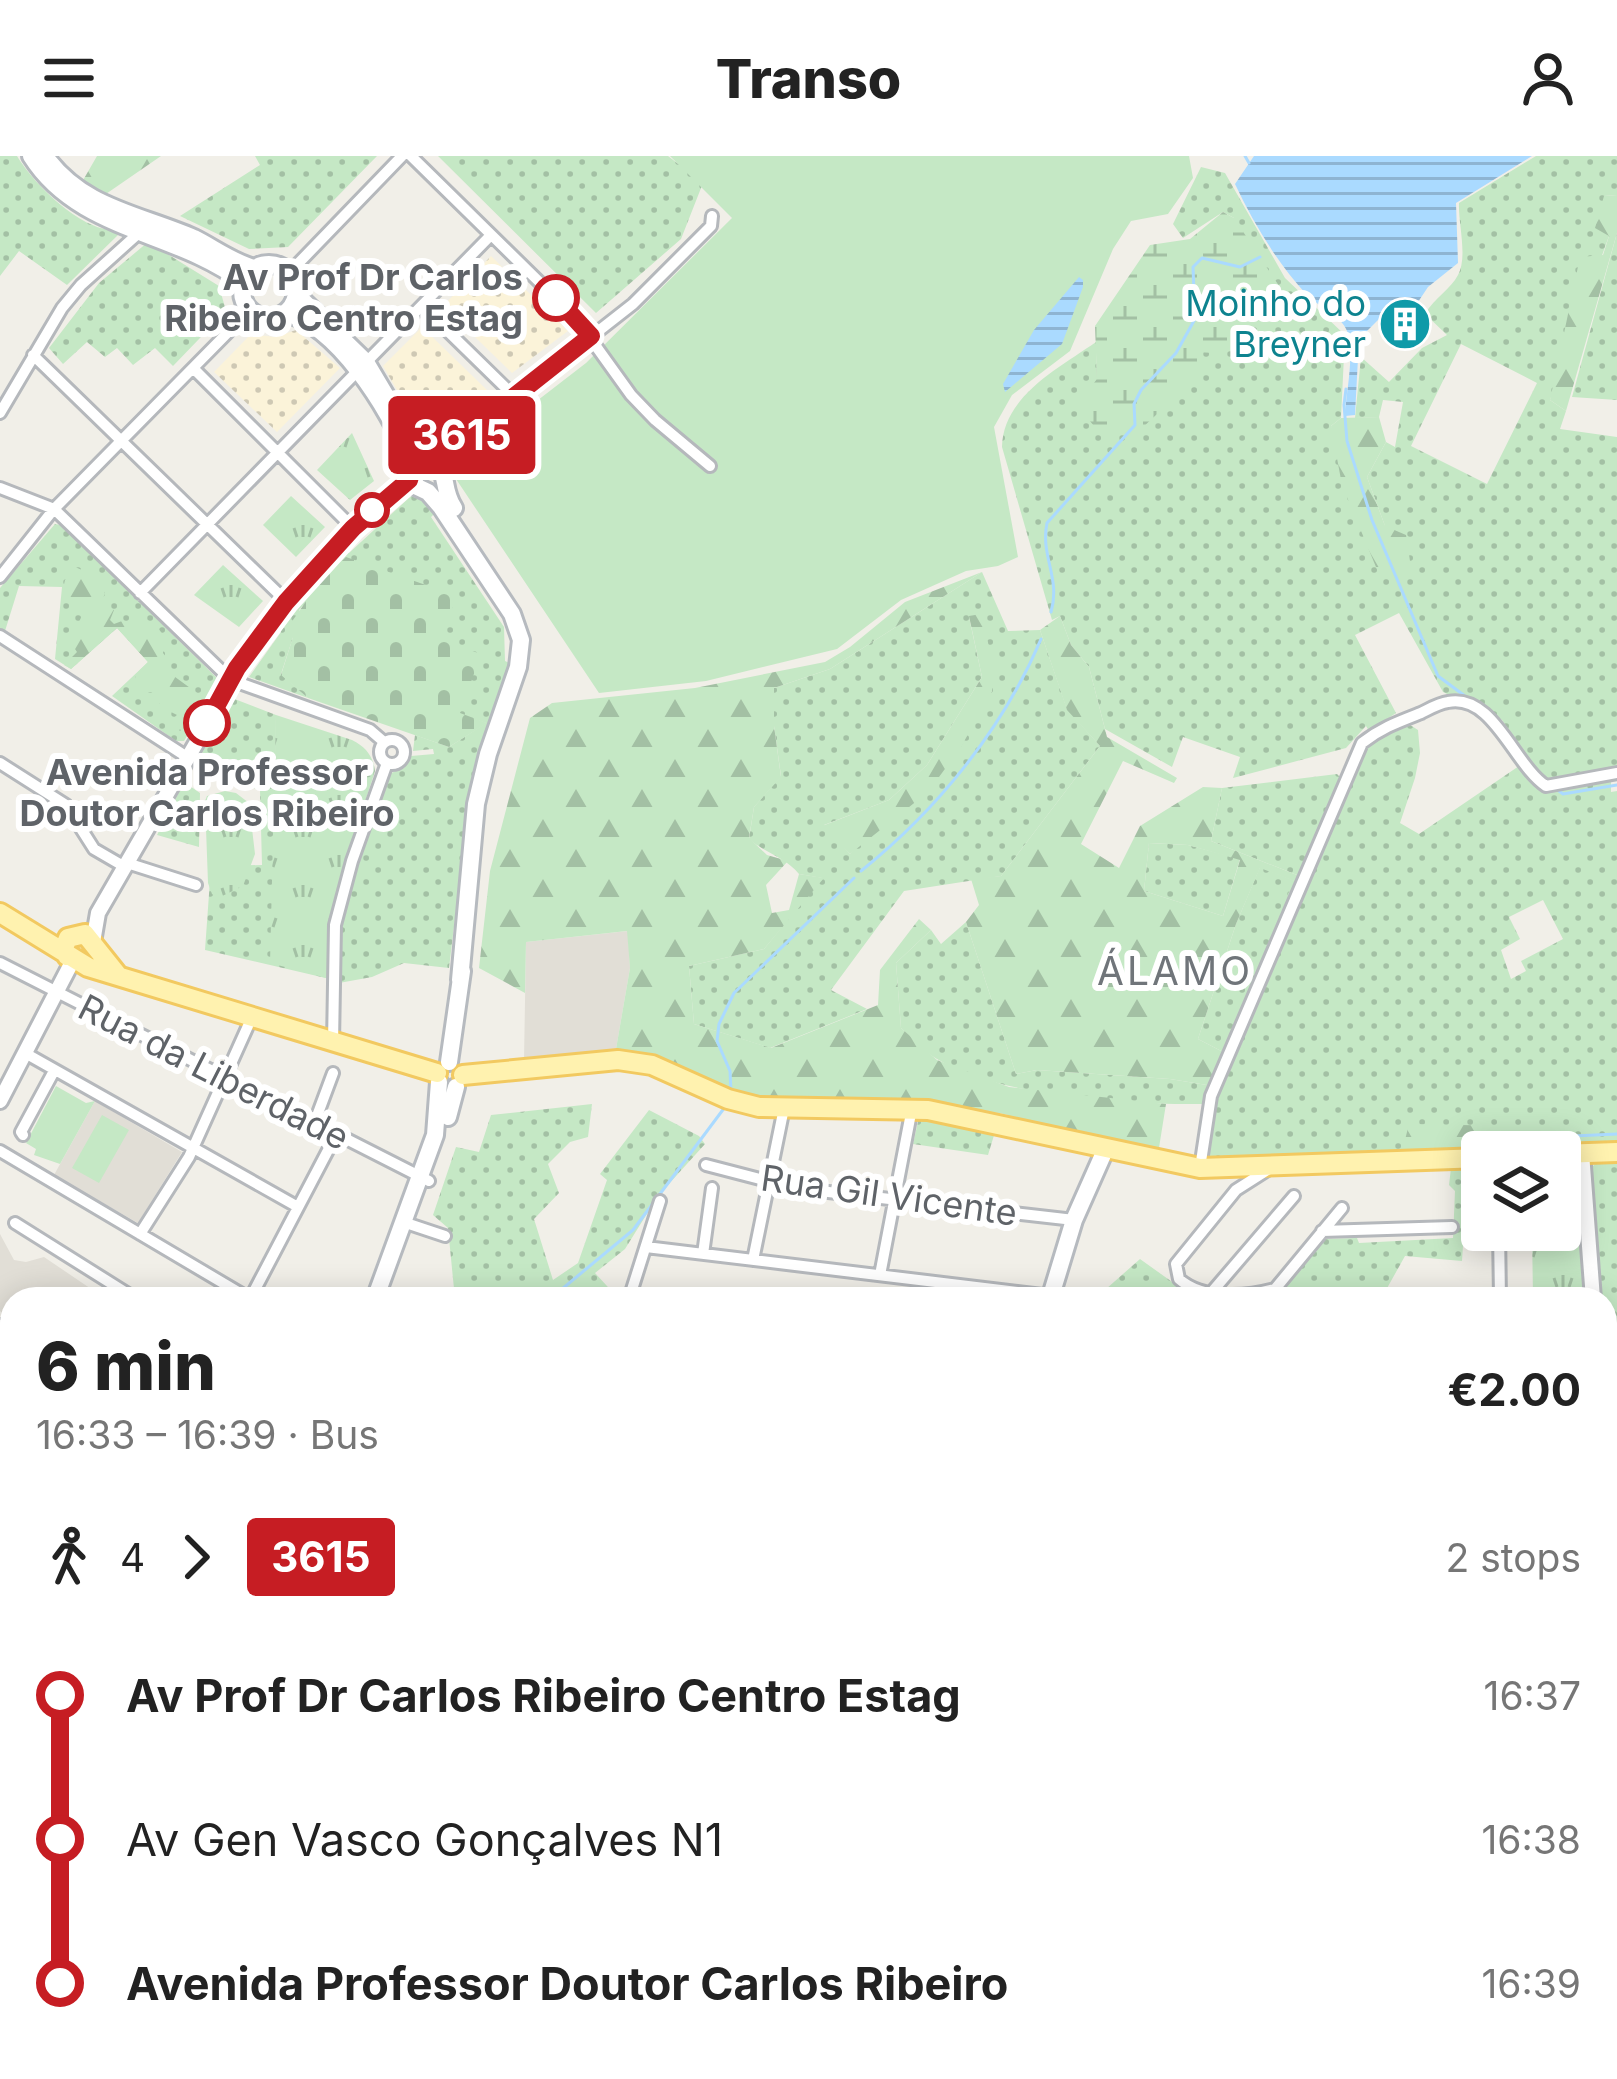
<!DOCTYPE html>
<html lang="en">
<head>
<meta charset="utf-8">
<style>
  body { margin:0; font-family:Inter,sans-serif; background:#f6f6f6; color:#222; height:100vh; display:flex; flex-direction:column; font-size:45px; white-space:nowrap }
  * { box-sizing:border-box; margin:0 }
  p { font-size:39px; color:#767676 }
  .icon { flex:none; width:66px; height:66px; fill:none; stroke:currentColor; stroke-width:2; stroke-linecap:round; stroke-linejoin:round }
  .map { position:relative; flex:1; overflow:hidden }
  .details { position:absolute; left:0px; top:1131px; width:1617px; height:792px; display:flex; flex-direction:column; background:#fff; border-radius:36px 36px 0 0; box-shadow:0 6px 30px #0003 }
  .details>* { flex:none }
  .badge { padding:0 24px; border-radius:9px; font-size:42px; line-height:78px }
  .tools { position:absolute; left:1461px; top:975px; display:grid; gap:24px }
  .tools a { display:grid; place-items:center; width:120px; height:120px; border-radius:12px; background:#fff; box-shadow:0 6px 30px #0003; font-size:60px }
  .map>.badge { position:absolute; translate:-50% -50%; box-shadow:0 0 0 6px #fff }
  .legs { display:flex; align-items:center; gap:18px; height:132px; padding:0 36px; font-size:39px }
  .legs p { margin-inline-start:auto }
  .overview { display:flex; align-items:center; justify-content:space-between; height:204px; padding:0 36px }
  h1 { font-size:66px; font-weight:800; line-height:90px }
  ul { padding:0 36px; list-style:none }
  li { display:flex; align-items:center; gap:42px; height:144px; font-size:45px }
  li i { display:grid; place-items:center; width:18px; height:100%; margin:0 15px; background:currentColor }
  li i::after { content:''; width:30px; height:30px; margin:-15px; border:9px solid; border-radius:50%; background:#fff }
  li p { margin-inline-start:auto }
  li:first-child i { background:linear-gradient(#0000 50%,currentColor 0) }
  li:last-child i { background:linear-gradient(currentColor 50%,#0000 0) }
  header { display:flex; justify-content:space-between; align-items:center; height:156px; padding:0 36px; background:#fff; font-size:54px; font-weight:800 }
  .map>svg:first-child { display:block }
  .education { fill:#e1ded6 }
  .grass { fill:url(#grass-dots); fill-rule:evenodd }
  .forest { fill:url(#forest-firs); fill-rule:evenodd }
  .wetland { fill:url(#wetland-marsh) }
  .sand { fill:url(#sand-dots) }
  .cemetery { fill:url(#cemetery-stones) }
  .park { fill:url(#park-tufts) }
  .pitch { fill:#c5e8c5 }
  .water { fill:url(#water-rules) }
  .lines { fill:none; stroke-linecap:round; stroke-linejoin:round }
  .stream { stroke:#aadaff; stroke-width:3 }
  .minor-casing { stroke:#b5b8bc; stroke-width:16 }
  .tertiary-casing { stroke:#b5b8bc; stroke-width:20 }
  .secondary-casing { stroke:#b6babf; stroke-width:22 }
  .primary-casing { stroke:#f2c960; stroke-width:24 }
  .minor { stroke:#fff; stroke-width:10 }
  .tertiary { stroke:#fff; stroke-width:14 }
  .secondary { stroke:#fff; stroke-width:16 }
  .primary { stroke:#fff2af; stroke-width:18 }
  .line-1-casing { stroke:#fff; stroke-width:27 }
  .line-1 { stroke:#c61d23; stroke-width:18 }
  .stop-1-dot { fill:#fff; stroke:#c61d23; stroke-width:6 }
  .labels { text-anchor:middle; dominant-baseline:central; stroke-width:12; stroke-linejoin:round; paint-order:stroke }
  .stop-label { font-size:36px; font-weight:bold; fill:#5f6368; stroke:#fff; text-anchor:end }
  .culture-label { font-size:36px; fill:#0d838f; stroke:#fff; text-anchor:end }
  .street-label { font-size:36px; fill:#5f6368; stroke:#fff }
  .neighbourhood-label { font-size:39px; letter-spacing:3px; fill:#70757a; stroke:#fff }
</style>
</head>
<body>
<header><svg class="icon" aria-label="menu" viewBox="0 0 24 24"><path d="M4 6h16M4 12h16M4 18h16"/></svg>Transo<svg class="icon" aria-label="person" viewBox="0 0 24 24"><circle cx="12" cy="8" r="4"/><path d="M4 21q1-7 8-7t8 7"/></svg></header>
<div class="map">
<svg width="1617" height="1923" viewBox="0 0 1617 1923">
  <defs>
    <pattern id="grass-dots" width="8" height="8" patternUnits="userSpaceOnUse" patternTransform="scale(3)"><rect width="8" height="8" fill="#c5e8c5"/><path d="M2 2h.1M6 6h.1" fill="none" stroke="#a3c0a4" stroke-width="1.8" stroke-linecap="round"/></pattern>
    <pattern id="forest-firs" width="22" height="20" patternUnits="userSpaceOnUse" patternTransform="scale(3)"><rect width="22" height="20" fill="#c5e8c5"/><path d="M5 1l3.5 6h-7zM16 11l3.5 6h-7z" fill="#a3c0a4"/></pattern>
    <pattern id="wetland-marsh" width="20" height="14" patternUnits="userSpaceOnUse" patternTransform="scale(3)"><rect width="20" height="14" fill="#c5e8c5"/><path d="M1 5h8M5 5V1M11 12h8M15 12V8" fill="none" stroke="#a3c0a4"/></pattern>
    <pattern id="sand-dots" width="8" height="8" patternUnits="userSpaceOnUse" patternTransform="scale(3)"><rect width="8" height="8" fill="#fbf3d9"/><path d="M2 2h.1M6 6h.1" fill="none" stroke="#cec8b4" stroke-width="1.8" stroke-linecap="round"/></pattern>
    <pattern id="cemetery-stones" width="16" height="16" patternUnits="userSpaceOnUse" patternTransform="scale(3)"><rect width="16" height="16" fill="#c5e8c5"/><path d="M2 7V4a2 2 0 0 1 4 0v3zM10 15v-3a2 2 0 0 1 4 0v3z" fill="#a3c0a4"/></pattern>
    <pattern id="park-tufts" width="24" height="20" patternUnits="userSpaceOnUse" patternTransform="scale(3)"><rect width="24" height="20" fill="#c5e8c5"/><path d="M3 7l-1-3M5 7V3M7 7l1-3M15 17l-1-3M17 17v-4M19 17l1-3" fill="none" stroke="#a3c0a4"/></pattern>
    <pattern id="water-rules" width="6" height="5" patternUnits="userSpaceOnUse" patternTransform="scale(3)"><rect width="6" height="5" fill="#aadaff"/><path d="M0 2.5h6" fill="none" stroke="#8eb4d2"/></pattern>
  </defs>
  <rect width="100%" height="100%" fill="#f1efe8"/>
  <path class="education" d="M628 775 630 812 616 893 524 905 526 786Z
    M95 945 182 996 138 1067 54 1019Z
    M0 1078 14 1104 26 1106 44 1101 106 1143H12L11 1165 0 1155Z
    M1605 1532 1617 1536V1716L1605 1751Z"/>
  <path class="grass" d="M0 0H17C34 28 80 74 114 74L118 79 67 129 19 95 0 120Z
    M255 0H377L288 91 249 93 180 60 260 9Z
    M438 0H668L703 27 681 83 596 157Z
    M1536 0H1617V39L1604 40 1609 80 1550 244 1566 255 1560 273 1617 281V610L1559 624 1542 623 1502 564 1443 536 1399 457 1355 479 1396 557 1369 575 1366 570 1346 592 1233 622 1240 601 1183 581 1172 611 1105 573 1089 511 1071 489 1060 460 1052 464 1002 291C1003 240 1059 212 1096 186L1097 223 1195 196 1232 153 1234 62 1223 56 1183 82 1173 68 1201 11 1225 17 1285 122 1345 179 1341 262 1331 270 1385 370 1367 321 1386 286 1395 291 1403 246 1383 244 1379 261 1355 262 1361 201 1389 226 1422 192 1447 179 1425 158C1435 141 1451 133 1458 119 1468 101 1458 67 1459 47ZM1461 188 1537 227 1487 328 1411 290Z
    M1617 77V244L1572 241Z
    M148 86 219 130 226 155 173 210 155 192 133 209 117 192 105 201 87 186 63 208 49 192 99 127Z
    M411 340 429 347 436 356 431 361 504 471 505 505 512 508 469 646 449 812 404 807 372 821 339 827V760L386 619 404 612 411 600 434 598 433 593 413 595 415 579 449 591 486 567 460 558 441 485 318 433 299 454 301 457 281 518 308 542 249 521 281 476 278 473 287 461 346 395 349 397Z
    M55 368 61 369 218 523V531L184 585H176L112 540 148 506 117 472 71 513 55 503 62 431 19 430 5 475 0 472V432Z
    M982 416 1008 475 1040 474 1067 553 1100 590 1001 720 904 735 831 834 867 853 770 892 694 868 689 810 764 793 822 722 799 718C785 701 765 697 749 683L754 651 781 620 774 570V532L830 513ZM969 461 992 535 850 698 824 669 889 644 927 609 982 521Z
    M232 542 276 559 275 707H346L329 770 330 823 205 794 211 710 262 709 260 634 230 625 219 607 200 601Z
    M1407 567 1418 574 1420 597 1415 622 1400 667 1419 678 1519 610 1541 634 1611 624V636L1617 635V987L1509 992 1510 970 1402 996 1209 1003 1217 941 1367 587ZM1543 744 1563 783 1521 805 1526 815 1511 823 1501 794 1520 783 1509 761Z
    M1337 618 1342 623 1302 721 1211 685 1222 632Z
    M184 626 200 637 199 691 157 679Z
    M1149 687 1188 689 1240 703 1223 760 1144 735Z
    M1260 711 1295 725 1270 778 1278 782 1227 898 1198 883 1236 768Z
    M966 766 1016 918 1037 914 1170 923 1213 930 1206 948C1135 949 997 941 937 903 924 896 912 882 901 872L896 807 931 774 941 788Z
    M592 948 588 981 570 986 548 1008 559 1037 534 1063 553 1124 578 1107 607 1024 600 1018 649 954 699 980 705 988 658 1040 625 1093 595 1117 619 1143H455L448 1072 433 1059 456 991 479 996 491 959Z
    M919 961 995 976 988 999 913 988Z
    M1617 1002V1536L1605 1532V1143H1599L1589 1014 1600 1003Z
    M1451 1012 1468 1013 1462 1105 1405 1100 1381 1143H1263L1275 1140 1324 1083 1357 1082 1359 1087 1453 1082 1455 1035 1449 1029Z
    M1140 1103 1196 1143H1121L1106 1133Z
    M5 1417 12 1429V1662L0 1677V1449L5 1444Z
    M1617 1716V1895L1605 1894V1752Z"/>
  <path class="forest" d="M97 0H161L103 40 82 26Z
    M1617 39V77L1566 255 1550 244 1580 101 1603 99 1609 80 1595 72 1604 40Z
    M1379 261 1386 286 1367 321 1385 370 1406 379 1412 418 1381 423 1342 329 1331 270 1341 262Z
    M75 411 101 422 105 438 101 446 114 454 110 464 114 468 122 465 129 471H141L146 464 153 466 165 481 163 497 170 506 171 518 197 537 191 553 195 564 187 575 171 574 170 566 177 559 161 551 154 536 137 537 133 532 136 518 148 506 117 472 71 513 64 509 77 496 69 484V474L78 469 82 459 74 446 62 437 65 424Z
    M982 416 830 513 774 532V570L781 621 754 651 749 682 767 699 788 705 766 729 772 757 789 754 799 718 824 722 764 793 689 810 694 868 771 892 878 849 880 814 919 763 931 774 896 807 901 872 937 904 1009 931 1166 948 1158 998 1012 965 1008 959 999 957 737 939 656 902 616 893 630 812 627 775 526 786 525 837 479 812 490 715 530 562 552 547 695 532 825 506 850 491 905 446Z
    M981 458 995 515 992 535 961 591 928 636 850 698 822 670 889 644 927 609 982 521 969 460Z
    M1060 460 1071 489 1089 511 1107 581 1177 622 1174 627 1123 605 1081 688 1119 712 1140 670 1203 631 1222 632 1211 685 1302 721 1278 782 1269 779 1294 725 1260 712 1236 768 1198 883 1227 898 1213 930 1170 923 1037 914 1016 918 966 766 979 749 971 723 1001 720 1100 590 1067 554 1040 474ZM1149 687 1188 689 1240 704 1223 760 1144 735Z
    M1409 968 1511 970 1509 992 1402 996Z"/>
  <path class="wetland" d="M1223 56 1234 62 1287 142 1285 151 1251 159 1233 154 1242 177 1215 197 1195 196 1202 216 1141 273 1098 275 1077 249 1097 223 1095 170 1150 89 1190 83Z"/>
  <path class="sand" d="M491 100 568 175 512 217 443 150Z
    M422 171 488 235 426 284 383 210Z
    M296 174 340 212 277 276 214 216 251 178 275 181Z"/>
  <path class="cemetery" d="M346 401 457 440 441 484 481 498 460 557 487 567 449 591 308 542 281 519 293 481 286 474 316 431Z"/>
  <path class="park" d="M352 277 374 325 350 344 317 314Z
    M291 340 325 371 296 401 263 369Z
    M223 409 263 445 239 471 194 439Z
    M276 559 352 584C366 591 373 600 375 615 353 685 326 749 330 823L270 807Z
    M225 635 236 637 249 647 255 698 243 730 218 742 212 738 208 727 205 645 207 640Z
    M1560 1056 1578 1057 1584 1143H1533L1532 1074H1560Z
    M318 1911H462L465 1923H321Z"/>
  <path class="pitch" d="M670 0H1189L1193 22 1168 58 1131 65 1113 93 1070 195 1012 239 994 271 1018 401 998 410 966 415 901 444 837 493 706 525 599 537 456 323 455 313 465 307 463 302 586 207 732 62Z
    M56 930 86 947 95 945 60 1008 34 999 36 993 26 987Z
    M102 959 129 974 99 1027 72 1012Z"/>
  <path class="water" d="M1254 0H1532L1456 47 1458 107 1428 131 1414 152 1400 142 1359 183 1355 259 1345 260C1346 235 1355 199 1347 175 1341 159 1318 151 1306 138 1276 105 1254 68 1235 28Z
    M1079 121 1083 124V131L1062 188 1005 236 1003 228 1034 174Z"/>
  <g class="lines">
    <path class="stream" d="M1245 0 1249 7
      M1346 233 1344 249 1347 285 1372 364 1438 520 1469 543
      M1051 456C1061 422 1040 400 1047 367L1135 269 1134 248 1141 234 1176 197 1195 163 1193 111 1202 102 1240 111 1260 101
      M1559 635 1563 638 1617 629
      M861 715C937 654 1003 573 1041 483
      M731 936 730 915 717 885 719 868 734 837 854 722
      M1489 984 1617 978
      M550 1143 633 1074 725 951"/>
    <g class="minor-casing">
      <path id="minor" d="M411 0 575 161 631 239 655 264 710 310
        M289 117 402 0
        M422 150 513 239
        M33 199 287 446
        M193 212 353 372
        M0 257 62 152 81 129 141 75
        M435 303 633 148 711 70 712 60
        M0 332 54 353 231 524 370 574 384 586
        M0 421 54 353 249 155
        M140 437 491 79
        M0 480 187 601
        M380 596a12 12 0 1 1 24 0a12 12 0 1 1-24 0Z
        M0 607 66 649 94 693 125 711
        M127 707 196 729
        M0 807 429 1025
        M333 887 335 769 352 705 387 607
        M25 897 298 1051
        M314 968 333 917
        M23 979 21 976 54 915
        M0 995 250 1143
        M706 1009 760 1023 767 1029 1074 1064
        M1200 1012 1211 940 1362 587C1381 572 1398 566 1421 557 1429 553 1439 547 1448 546 1493 537 1514 609 1546 630L1617 617
        M1269 1013 1236 1034 1176 1108 1179 1123C1203 1144 1245 1141 1275 1133L1342 1052
        M1560 1043H1586
        M403 1066 445 1080
        M15 1067 136 1143
        M1499 1074 1500 1143
        M1322 1075 1452 1071
        M140 1078 189 1001 252 861
        M646 1091 1051 1140
        M703 1098 712 1032
        M753 1104 784 952
        M880 1119 912 952
        M1211 1137 1294 1040
        M250 1143 336 979
        M629 1143 660 1045
        M1429 1143 1500 1139
        M0 1750 12 1760
        M1605 1903 1617 1904
        M470 1911 473 1923
        M542 1911 555 1923
        M615 1911 628 1923
        M1134 1911 1138 1923
        M46 1923 54 1911
        M505 1923 516 1911
        M925 1923 935 1911
        M1215 1923 1218 1911
        M1326 1923 1329 1911"/>
    </g>
    <g class="tertiary-casing">
      <path id="tertiary" d="M93 786 98 757 249 496 330 396 409 324
        M0 945 73 804
        M1582 997 1593 1143
        M0 1171 12 1178
        M998 1923 1008 1911
        M1482 1923 1493 1911"/>
    </g>
    <g class="secondary-casing">
      <path id="secondary" d="M31 0C79 76 175 74 243 126
        M45 0C82 52 139 58 194 82 214 92 232 106 254 112
        M242 135a27 27 0 1 1 54 0a27 27 0 1 1-54 0Z
        M296 138 366 206 417 292 427 301
        M285 157C337 169 389 253 408 300 412 310 408 317 411 328L428 336 441 351 512 458 521 484 518 511 488 598 476 648 460 824
        M411 310 422 301 437 305C448 319 442 334 454 352
        M449 906 462 815
        M448 961 456 931
        M375 1143 435 979 439 926
        M1050 1143 1074 1064 1106 992
        M0 1690 12 1675
        M0 1709 12 1694
        M1043 1911 1050 1923"/>
    </g>
    <g class="primary-casing">
      <path id="primary" d="M0 757 88 811 437 917
        M67 800 64 792 68 782 85 778 117 818
        M463 919 618 904 652 909 728 943 759 951 928 954 1200 1012 1482 1002
        M1560 998 1617 996"/>
    </g>
    <use href="#minor" class="minor"/>
    <use href="#tertiary" class="tertiary"/>
    <use href="#secondary" class="secondary"/>
    <use href="#primary" class="primary"/>
  </g>
  <g class="lines">
    <g class="line-1-casing">
      <path id="line-1" d="M207 567 237 512 286 446 353 372 409 324 414 306 422 302 435 303 591 180 556 142"/>
    </g>
    <use href="#line-1" class="line-1"/>
  </g>
  <defs>
    <g id="building-disc" transform="scale(2.7)"><circle r="9.5" fill="#0f9aa8" stroke="#fff"/><path d="M-4-6H4V6H1V3H-1V6H-4ZM-2.5-4.3h1.7v1.8h-1.7ZM.8-4.3h1.7v1.8H.8ZM-2.5-1h1.7V.8h-1.7ZM.8-1h1.7V.8H.8Z" fill="#fff"/></g>
  </defs>
  <g fill-rule="evenodd">
    <use href="#building-disc" x="1405" y="168"/>
  </g>
  <g class="stop-1-dot">
    <circle cx="556" cy="142" r="21"/>
    <circle cx="372" cy="354" r="15"/>
    <circle cx="207" cy="567" r="21"/>
  </g>
  <g class="labels">
    <g class="stop-label">
      <text x="523" y="121">Av Prof Dr Carlos<tspan x="523" dy="41">Ribeiro Centro Estag</tspan></text>
      <text x="207" y="616" text-anchor="middle">Avenida Professor<tspan x="207" dy="41">Doutor Carlos Ribeiro</tspan></text>
    </g>
    <g class="culture-label">
      <text x="1366" y="147">Moinho do<tspan x="1366" dy="41">Breyner</tspan></text>
    </g>
    <g class="street-label">
      <text transform="translate(214 916) rotate(27)">Rua da Liberdade</text>
      <text transform="translate(889 1039) rotate(8)">Rua Gil Vicente</text>
    </g>
    <g class="neighbourhood-label">
      <text x="1175" y="814">ÁLAMO</text>
    </g>
  </g>
</svg>
<div class="tools">
<a><svg class="icon" aria-label="layers" viewBox="0 0 24 24"><path d="M12 4l9 5-9 5-9-5zM3 14l9 5 9-5"/></svg></a>
</div>
<b class="badge" style="left:462px;top:279px;background:#c61d23;color:#fff">3615</b>
<section class="details">
<div class="overview"><div><h1>6 min</h1><p>16:33 – 16:39 · Bus</p></div><b>€2.00</b></div>
<div class="legs"><svg class="icon" aria-label="walk" viewBox="0 0 24 24"><circle cx="13" cy="4" r="2"/><path d="M13 8l-2 6 4 7M11 14l-3 7M7 12l3-4h3l4 4"/></svg>4<svg class="icon" aria-label="forward" viewBox="0 0 24 24"><path d="M9 5l7 7-7 7"/></svg><b class="badge" style="background:#c61d23;color:#fff">3615</b><p>2 stops</p></div>
<ul>
<li><i style="color:#c61d23"></i><b>Av Prof Dr Carlos Ribeiro Centro Estag</b><p>16:37</p></li>
<li><i style="color:#c61d23"></i><span>Av Gen Vasco Gonçalves N1</span><p>16:38</p></li>
<li><i style="color:#c61d23"></i><b>Avenida Professor Doutor Carlos Ribeiro</b><p>16:39</p></li>
</ul>
</section>
</div>
</body>
</html>
